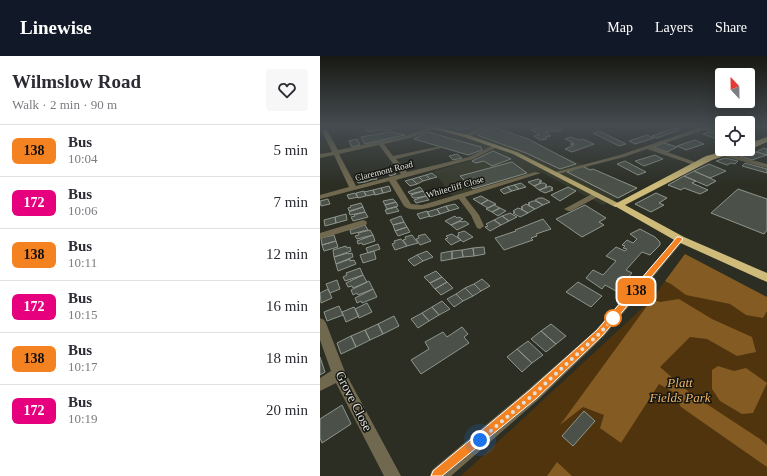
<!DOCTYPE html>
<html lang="en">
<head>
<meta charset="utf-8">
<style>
  body { margin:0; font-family:Georgia,serif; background:#f7f7f7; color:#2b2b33; height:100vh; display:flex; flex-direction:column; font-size:15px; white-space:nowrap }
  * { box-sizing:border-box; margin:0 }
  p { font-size:13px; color:#7c7c81 }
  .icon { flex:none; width:22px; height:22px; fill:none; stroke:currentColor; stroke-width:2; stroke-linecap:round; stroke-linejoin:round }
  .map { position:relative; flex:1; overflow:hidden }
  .side { display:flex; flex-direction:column; background:#fff; width:320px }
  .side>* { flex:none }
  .badge { padding:0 8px; border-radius:6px; font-size:14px; line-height:26px }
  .needle { width:26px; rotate:338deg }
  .buttons { position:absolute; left:395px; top:12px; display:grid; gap:8px }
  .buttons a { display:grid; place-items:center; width:40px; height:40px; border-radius:4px; background:#fff; box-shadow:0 4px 16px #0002; font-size:20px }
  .you { position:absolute; width:20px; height:20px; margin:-10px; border:3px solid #fff; border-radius:50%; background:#1a73e8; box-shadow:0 0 0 6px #1a73e833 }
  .map>.badge { position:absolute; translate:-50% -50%; box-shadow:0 0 0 2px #fff }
  .round { display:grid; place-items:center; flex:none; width:42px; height:42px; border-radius:4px; background:#f7f7f7 }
  .headline { display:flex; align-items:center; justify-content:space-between; height:68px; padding:0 12px }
  h1 { font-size:19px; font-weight:700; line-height:30px }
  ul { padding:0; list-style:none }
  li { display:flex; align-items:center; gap:12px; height:52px; padding:0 12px; border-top:1px solid #e1e1e2 }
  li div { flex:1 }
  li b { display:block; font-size:15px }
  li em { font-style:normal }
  li .badge { min-width:44px; font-weight:700; text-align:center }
  header { display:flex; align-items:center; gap:24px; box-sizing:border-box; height:56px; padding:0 20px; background:#111827; color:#fff }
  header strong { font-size:19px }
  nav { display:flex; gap:22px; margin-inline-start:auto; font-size:14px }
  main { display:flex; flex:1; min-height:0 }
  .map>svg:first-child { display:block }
  .built { fill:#383b2c }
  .green { fill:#4f340d }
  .forest { fill:#835b23 }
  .building { fill:#4b5148; stroke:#8e968c }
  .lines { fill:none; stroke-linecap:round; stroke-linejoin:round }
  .minor { fill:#71694f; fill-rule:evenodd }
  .major { fill:#b5a56e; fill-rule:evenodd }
  .highway { fill:#d0bc7a; fill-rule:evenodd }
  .line { fill:#f58220; stroke:#fff }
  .walk { stroke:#e1e2dc; stroke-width:4; stroke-dasharray:0 7.2 }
  .stop-dot { fill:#fff; stroke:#f58220; stroke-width:2 }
  .labels { text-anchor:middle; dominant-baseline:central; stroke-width:3; stroke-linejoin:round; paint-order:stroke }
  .far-street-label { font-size:9px; fill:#e1e2dc; stroke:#151511 }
  .near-park-label { font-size:13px; font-style:italic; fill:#f0b466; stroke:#151511 }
  .near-street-label { font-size:13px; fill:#e1e2dc; stroke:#151511 }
</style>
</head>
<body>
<header>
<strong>Linewise</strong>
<nav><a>Map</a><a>Layers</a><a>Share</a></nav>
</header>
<main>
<section class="side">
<div class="headline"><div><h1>Wilmslow Road</h1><p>Walk · 2 min · 90 m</p></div><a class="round"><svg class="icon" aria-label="heart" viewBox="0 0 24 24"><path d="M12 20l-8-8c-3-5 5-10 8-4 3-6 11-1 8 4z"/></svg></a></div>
<ul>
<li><span class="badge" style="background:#f58220;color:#111">138</span><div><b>Bus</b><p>10:04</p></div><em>5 min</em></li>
<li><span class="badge" style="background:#e6007e;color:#fff">172</span><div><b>Bus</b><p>10:06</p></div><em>7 min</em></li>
<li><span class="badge" style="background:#f58220;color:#111">138</span><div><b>Bus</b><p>10:11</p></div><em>12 min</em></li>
<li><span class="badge" style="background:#e6007e;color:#fff">172</span><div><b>Bus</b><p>10:15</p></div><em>16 min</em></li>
<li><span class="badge" style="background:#f58220;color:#111">138</span><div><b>Bus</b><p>10:17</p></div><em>18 min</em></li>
<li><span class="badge" style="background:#e6007e;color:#fff">172</span><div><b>Bus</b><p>10:19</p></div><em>20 min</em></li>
</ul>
</section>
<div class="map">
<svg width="447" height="420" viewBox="0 0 447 420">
  <rect width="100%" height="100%" fill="#2c2e24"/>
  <path class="built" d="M24 70H168L269 111 317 133 283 149 219 115 133 140 113 115 150 105 149 100 85 80 41 90 29 70Z"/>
  <path class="green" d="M365 198 447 241V420H141L332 243Z"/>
  <path class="forest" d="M365 198 447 241V255L443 262 426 259 410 248 366 239 351 228 345 225Z
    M332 243 340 246 359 243 392 263 432 281 436 296 417 300 387 283 370 281 340 311 370 337 440 383 447 389V411L361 351 353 336 339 328 301 387 280 372 284 359 263 351 240 369Z
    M398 310 414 315 426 312 447 327 433 357 422 358 400 345 392 333V314Z
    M237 406 252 420H227Z"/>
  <path class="building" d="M43 70H80L67 75 61 73 48 76Z
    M123 70H153L142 74Z
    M232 70H237L243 74 225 76 231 80 225 81 227 83 220 84 214 80 220 79 211 74Z
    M173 71 208 83 256 108 240 113 206 97 157 79Z
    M354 72 359 74 337 82 332 80Z
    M279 75 306 88 299 90 273 77Z
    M70 76 85 79 45 88 41 81Z
    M108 76 143 86 161 91 162 94 148 99 94 83Z
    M389 76 402 80V85L383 78Z
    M327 79 334 82 315 88 309 85Z
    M251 81 259 84 263 83 274 88 252 96 245 93 254 89 250 88 254 87 245 83Z
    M37 83 40 89 32 91 29 85Z
    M375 84 384 88 366 94 357 90Z
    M344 87 357 91 347 96 333 91Z
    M444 92 447 93V99L436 96Z
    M173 95 191 103 172 110 164 105 156 107 152 105Z
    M436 96 447 99 432 104 420 100Z
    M137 98 142 102 133 104 129 100Z
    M335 99 343 103 324 110 315 105Z
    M405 102 418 105 415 108 411 107 407 109 396 105Z
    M305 105 326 116 318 119 297 108Z
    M192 106 207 117 153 133 140 120Z
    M425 107 447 113V117L422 110Z
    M389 108 406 115 390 122 374 115Z
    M262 110 270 114 273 113 317 132 298 142 247 116Z
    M70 113 73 114 76 118 70 120 66 114Z
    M374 115 390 122 396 125 387 130 364 120Z
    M54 117 57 123 51 124 49 120Z
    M112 117 117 121 110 123 106 119Z
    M45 119 46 121 49 120 51 124 45 126 42 120Z
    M106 119 110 123 103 125 99 121Z
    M42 120 45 126 38 127 36 123Z
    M364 120 376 125 372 127 388 134 380 138 364 132 361 134 348 129Z
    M99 121 103 125 97 128 92 123Z
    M92 123 97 128 90 130 85 125Z
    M218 123 222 125 219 126 221 127 214 130 208 126Z
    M201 127 206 131 199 133 194 129Z
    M221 127H224L227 129 225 130 227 131 219 134 214 130Z
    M194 129 199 133 192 135 187 131Z
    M69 130 71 135 63 137 61 132Z
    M230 130 233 132 231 133 233 134 225 137 219 134Z
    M100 131 103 135 90 138 88 136Z
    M187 131 192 135 184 138 180 134Z
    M248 131 256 135 240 145 231 139Z
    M61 132 63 137 55 139 53 134Z
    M418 133 447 143V174L444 178 391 157Z
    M53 134 55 138 47 140 44 136Z
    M44 135 46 140 38 142 36 137Z
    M103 135 106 140 96 142H93L91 139Z
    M35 137 38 141 29 143 27 139Z
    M336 137 347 142 339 147 344 149 331 156 315 148Z
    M106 140 109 144 96 147 94 144Z
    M161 140 168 144 161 148 153 143Z
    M219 142H223L230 146 223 149 215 144Z
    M8 143 10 148 1 150 0 145Z
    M73 143 76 146 65 149 63 145Z
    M168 144 176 148 168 152 161 148Z
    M213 145H216L223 149 215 153 208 149 210 148 208 147Z
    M76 146 78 150 67 153 65 149Z
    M41 147 43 151 29 155 28 152 31 151 30 150Z
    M135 148 139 152 129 155 126 150Z
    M206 148 208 149 215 153 208 157 201 153 203 152 201 151Z
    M174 149 180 152 172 156 166 153Z
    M265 149 286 162 279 166 284 169 262 181 236 163Z
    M126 150 129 155 120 158 117 153Z
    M43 151 45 156 30 159 29 156Z
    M76 151 79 155 67 158 65 154Z
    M180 152 186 155 178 160 172 156Z
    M198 152 201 153 208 157 200 161 193 157 195 156 193 155Z
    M117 153 120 158 110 161 107 156Z
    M107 155 110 160 100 163 97 158Z
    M45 156 48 161 33 165 31 161 35 160 34 159Z
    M190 157 197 161 189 165 182 160Z
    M26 158 27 164 16 167 15 161Z
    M81 160 84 166 73 169 70 164Z
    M135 160 137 162 139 161 143 163 131 169 125 165Z
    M182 160 189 165 181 169 174 164Z
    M15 161 16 167 5 170 4 164Z
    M223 163 231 173 216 178 217 180 211 182 213 184 184 194 175 182 196 175 195 174Z
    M174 164 181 169 170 175 165 171 168 170 166 168Z
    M141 165 142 166 145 165 149 168 137 174 131 169Z
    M84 166 87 171 75 175 73 169Z
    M45 169 48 174 31 178 30 174Z
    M87 171 90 176 78 180 75 175Z
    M320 173 335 181 340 186V189L330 199 322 196 306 214 312 217 296 235 285 229 282 233 266 222 273 214 283 219 296 205 286 200 296 191 305 195 307 193 303 192 305 190 302 189 307 184 313 187 317 183 310 178Z
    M50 174 53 179 37 183 35 180 39 179 38 177Z
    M144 175 146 176 153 181 143 186 137 180 139 179 138 177Z
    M105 178 111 185 100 189 96 183 99 182 98 180Z
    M132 178 141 184 131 189 125 183 128 182 126 180Z
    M14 179 16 185 2 189 1 182Z
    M53 179 55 185 43 189 42 187 38 188 37 185Z
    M92 179 98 187 87 190 83 184 86 183 85 181Z
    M81 183 87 190 75 194 72 188 75 187 74 185Z
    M16 185 18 191 4 195 2 189Z
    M58 188 60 193 48 197 46 192Z
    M26 190 27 192 30 191 31 195 14 201 13 194Z
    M164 191 165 198 154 200 153 192Z
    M153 192 154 200 143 201 142 194Z
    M142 194 143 201 132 203V195Z
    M54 195 56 203 43 207 40 199Z
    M107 195 113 201 103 205 97 199Z
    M132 195V203L121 205V197Z
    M28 197V198L32 197 33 201 16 208 14 201Z
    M97 199 103 205 94 210 88 204Z
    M30 203V205L34 204 36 208 18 215 16 208Z
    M40 212 43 219 25 225 23 221 27 219 26 217Z
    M116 215 122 221 110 227 104 221Z
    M43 219 47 226 33 232 32 230 28 231 26 227Z
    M122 221 127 226 115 233 110 227Z
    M162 223 170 230 161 235 154 228Z
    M17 224 20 233 10 237 6 228Z
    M49 225 53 233 38 239 37 237 33 239 31 234Z
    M127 226 133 232 121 239 115 233Z
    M258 226 282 240 271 251 246 236Z
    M154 228 161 235 153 240 145 232Z
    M145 232 153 240 143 245 136 238Z
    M8 233 12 242 1 247 0 237Z
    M53 233 57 241 42 247 41 245 37 247 35 242Z
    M136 238 143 245 134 251 127 243Z
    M122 245 130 253 119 259 112 251Z
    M47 247 52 256 39 262 35 253Z
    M19 250 23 259 7 265 4 256Z
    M34 251 39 260 26 266 22 256Z
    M112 251 119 259 109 265 102 257Z
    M102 257 109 265 98 272 91 263Z
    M74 260 79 270 63 278 58 268Z
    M58 268 63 278 50 284 45 274Z
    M231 268 246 280 236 288 221 275Z
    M142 271 148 278 144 281 149 287 101 318 91 304 109 293 105 286 123 276 127 281Z
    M45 274 50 284 36 291 31 280Z
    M221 275 236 288 226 296 211 283Z
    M31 280 36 291 21 298 17 287Z
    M208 285 223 299 212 307 197 293Z
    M197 293 212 307 202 316 187 301Z
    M0 301 5 316 0 319Z
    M22 349 31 368 2 387 0 382V363Z
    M264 355 275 365 253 390 242 380Z"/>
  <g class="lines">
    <path class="minor" d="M164 70H171L148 81 143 80Z
      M385 70H393L390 72 402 76V80L384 74 333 91 378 107V109H374L327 93 304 101 238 118 232 117 300 99Z
      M442 70H447V73Z
      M111 71 116 72 90 82 64 88 73 100 121 90V92L76 103 87 116 149 101 174 89 179 90 153 103 76 124 91 148 102 149 215 116 221 117 145 141 159 159 164 170 160 173 157 172 151 159 139 143C126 146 95 160 84 150L69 125 0 143V139L29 131 14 99 0 102V98L12 96 2 75 3 74H7L18 94 86 80ZM59 89 81 118 36 130 19 98Z
      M428 81 442 86 443 87 440 89 428 85Z
      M402 96 447 108V112L400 99V97Z
      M274 137H277L281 139 251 155H248L244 153Z
      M43 164 46 165 47 167 46 169 0 183V177Z
      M360 180 365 183 363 185 284 280 219 343 131 420H110L112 414 209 333 276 274 357 181Z
      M0 262 4 264 6 267 25 316 81 420H64L16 327 0 335V322L11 315 0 284Z"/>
    <path class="major" d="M102 70H111L148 79 197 96 302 149 301 151H295L193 98 144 81Z"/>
    <path class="highway" d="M447 81V86L431 93H427L428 88Z
      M413 93H426L392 104 305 149 364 181 447 217V226L356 185 293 149 386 100Z"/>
  </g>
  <linearGradient id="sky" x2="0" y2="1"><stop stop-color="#181914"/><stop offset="0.54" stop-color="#454c50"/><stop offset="1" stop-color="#454c50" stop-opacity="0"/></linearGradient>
  <rect width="447" height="129" fill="url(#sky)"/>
  <path class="line" d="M357 181H360L363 183 283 279 217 342 122 420H111L113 415 210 334 277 274Z"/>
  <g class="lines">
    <path class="walk" d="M160 384 214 338 280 277 295 260 293 262"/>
  </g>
  <circle class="stop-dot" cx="293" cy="262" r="8"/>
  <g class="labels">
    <g class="far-street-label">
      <text transform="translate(64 115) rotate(-14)">Claremont Road</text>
      <text transform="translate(135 131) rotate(-16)">Whitecliff Close</text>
    </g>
    <g class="near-park-label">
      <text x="360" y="326">Platt<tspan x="360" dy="15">Fields Park</tspan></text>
    </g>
    <g class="near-street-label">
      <text transform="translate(34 345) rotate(63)">Grove Close</text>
    </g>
  </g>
</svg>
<div class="buttons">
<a><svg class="needle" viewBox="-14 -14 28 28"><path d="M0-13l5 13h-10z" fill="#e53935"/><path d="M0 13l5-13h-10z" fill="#7c7c81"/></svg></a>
<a><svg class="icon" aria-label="locate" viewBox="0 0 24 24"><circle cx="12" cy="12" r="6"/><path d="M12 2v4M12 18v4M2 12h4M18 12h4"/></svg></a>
</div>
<div class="you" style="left:160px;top:384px"></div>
<b class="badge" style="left:316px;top:235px;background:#f58220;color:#111">138</b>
</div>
</main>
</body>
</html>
